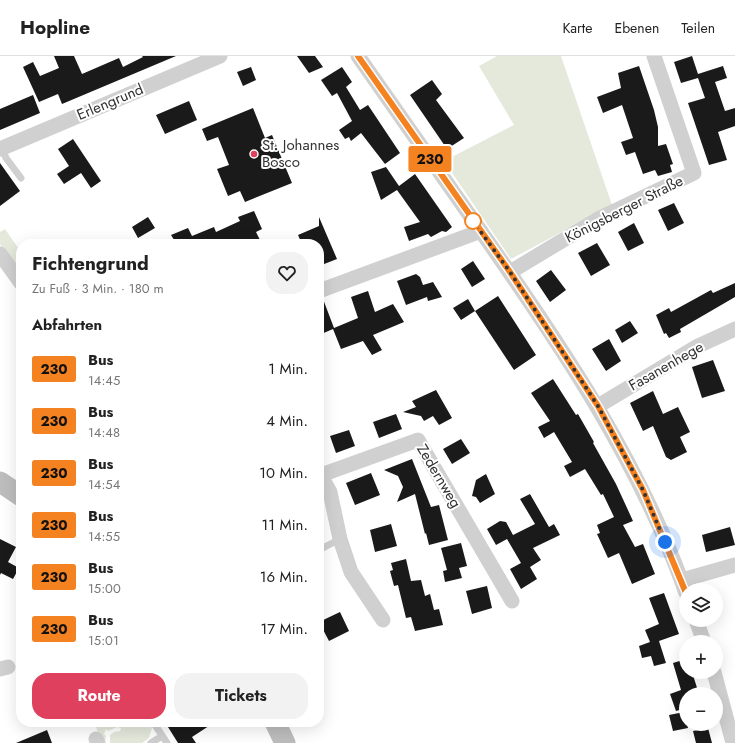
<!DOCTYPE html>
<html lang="de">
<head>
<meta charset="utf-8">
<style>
  body { margin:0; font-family:Jost,sans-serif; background:#f2f2f2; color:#222; height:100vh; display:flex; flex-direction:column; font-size:15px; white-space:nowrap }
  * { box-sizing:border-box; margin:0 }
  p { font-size:13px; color:#767676 }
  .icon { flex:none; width:22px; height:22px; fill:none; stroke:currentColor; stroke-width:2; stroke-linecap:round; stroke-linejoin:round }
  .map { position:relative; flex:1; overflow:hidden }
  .side { position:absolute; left:16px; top:183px; width:308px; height:488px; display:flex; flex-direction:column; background:#fff; border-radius:16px; box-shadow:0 4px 16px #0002 }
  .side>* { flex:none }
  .badge { padding:0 8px; border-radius:3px; font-size:14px; line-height:26px }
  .buttons { position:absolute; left:679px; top:527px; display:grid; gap:8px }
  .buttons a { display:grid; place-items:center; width:44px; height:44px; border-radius:50%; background:#fff; box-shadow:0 4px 16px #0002; font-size:20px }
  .you { position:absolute; width:20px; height:20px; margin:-10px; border:3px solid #fff; border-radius:50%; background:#1a73e8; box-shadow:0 0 0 6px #1a73e833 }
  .map>.badge { position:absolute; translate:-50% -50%; box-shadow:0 0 0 2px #fff }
  h2 { padding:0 16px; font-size:15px; line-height:36px }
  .round { display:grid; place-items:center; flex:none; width:42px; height:42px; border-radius:16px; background:#f2f2f2 }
  .overview { display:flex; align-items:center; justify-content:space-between; height:68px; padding:0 16px }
  h1 { font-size:19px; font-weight:700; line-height:30px }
  .action { display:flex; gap:8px; margin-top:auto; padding:8px 16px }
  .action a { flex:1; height:46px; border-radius:16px; background:#df405d; color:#fff; font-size:16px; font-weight:700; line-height:46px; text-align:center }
  .action a+a { background:#f2f2f2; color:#222 }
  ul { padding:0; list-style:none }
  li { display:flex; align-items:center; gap:12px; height:52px; padding:0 16px }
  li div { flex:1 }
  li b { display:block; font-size:15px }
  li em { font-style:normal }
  li .badge { min-width:44px; font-weight:700; text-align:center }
  header { display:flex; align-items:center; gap:24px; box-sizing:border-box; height:56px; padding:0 20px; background:#fff; border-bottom:1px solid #e0e0e0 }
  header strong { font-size:19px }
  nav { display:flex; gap:22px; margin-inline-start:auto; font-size:14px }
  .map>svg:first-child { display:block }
  .green { fill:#e4e9dc }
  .building { fill:#1a1a1a }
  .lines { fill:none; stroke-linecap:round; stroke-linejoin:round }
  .lane { stroke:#d0d0d0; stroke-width:7 }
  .street { stroke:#d0d0d0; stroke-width:15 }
  .secondary { stroke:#bdbdbd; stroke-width:21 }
  .line-casing { stroke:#fff; stroke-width:9 }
  .line { stroke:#f58220; stroke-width:6 }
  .walk { stroke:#333; stroke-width:4; stroke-dasharray:0 7.2 }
  .poi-dot { fill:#df405d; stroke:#fff; stroke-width:1.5 }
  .stop-dot { fill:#fff; stroke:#f58220; stroke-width:2 }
  .labels { text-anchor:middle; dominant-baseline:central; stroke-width:4; stroke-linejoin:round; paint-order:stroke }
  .street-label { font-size:15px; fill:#333; stroke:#fff }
  .poi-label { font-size:15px; fill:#333; stroke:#fff; text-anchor:start }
</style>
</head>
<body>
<header>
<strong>Hopline</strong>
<nav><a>Karte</a><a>Ebenen</a><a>Teilen</a></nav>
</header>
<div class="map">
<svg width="735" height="687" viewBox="0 0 735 687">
  <rect width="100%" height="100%" fill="#fff"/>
  <path class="green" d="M497 0H561L612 149 511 203 444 105 514 69 479 10Z
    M5 173 21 196V219L0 188V176Z
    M95 666H148L152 672 149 682 142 687H110V679L114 676 120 675 121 672 117 671 108 675 106 673 104 678 106 680 105 685 100 686Z"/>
  <path class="building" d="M54 0H74L82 18 119 2 123 11 143 1 142 0H176L62 48 58 38 39 46 23 11 33 6 40 20 59 12Z
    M297 0H315L323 11 309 17Z
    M692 0 698 18 723 10 727 22 715 26 725 55 735 52V70L718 76 727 104 709 109 688 47 705 42 698 22 681 27 674 6Z
    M639 10 654 54 658 71V90L666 88 673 108 670 109 672 116 658 120 655 114 643 118 635 96 626 99 621 86 633 82 622 49 603 57 597 41 621 32 618 17Z
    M251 11 256 24 243 30 237 16Z
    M342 11 352 26 346 31 360 54 368 49 400 97 385 108 361 77 351 85 349 81 345 83 339 74 352 65 337 37 332 40 321 24Z
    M432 24 442 38 436 44 464 82 447 93 410 39Z
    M33 39 40 57 0 74V53Z
    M189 45 197 64 165 78 156 59Z
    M253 52 265 82 272 79 292 127 245 146 240 135 228 140 217 113 229 109 218 81 207 85 202 73Z
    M73 83 101 125 91 132 81 117 64 128 57 118 69 110 58 93Z
    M0 107 20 135 0 150Z
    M386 111 399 130 415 118 452 171 446 176 442 175 431 181 428 178 409 185 404 171 420 166 397 134 381 144 371 116Z
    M674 147 684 167 668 175 658 154Z
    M254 155 262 173 256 176 262 188H174L176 187 171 179 188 172 192 180 214 171 216 176 240 165 238 161Z
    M148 161 155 172 138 182 132 171Z
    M319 161 337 203 319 210V188H302L298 179 319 170Z
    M634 167 644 187 628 195 618 176Z
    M597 187 610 209 591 220 578 197Z
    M473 205 485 223 472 231 461 213Z
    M551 214 566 234 550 246 536 225Z
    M416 218 420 221 423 229 433 226 442 241 428 245 427 241 406 249 397 225Z
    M735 227V241L680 273 681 276 669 282 666 277 664 278 656 259 669 252 671 256 711 234 713 237Z
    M368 235 375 256 393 248 404 266 373 279 382 294 372 299 363 285 341 293 333 273 319 279V244L323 243 334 272 358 262 351 241Z
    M498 240 536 299 514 314 475 255Z
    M468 243 475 255 461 264 453 252Z
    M630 265 638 277 622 287 615 274Z
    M609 283 621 305 606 315 592 293Z
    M713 304 725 335 702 342 692 311Z
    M553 323 576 359 578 358 594 386 593 387 616 428 633 465 623 469 635 491 643 488 655 518 632 528 619 497 608 502 597 478 600 477 597 469 614 461 603 438 601 439 585 413 570 421 564 410 572 406 554 376 544 382 538 371 550 365 531 337Z
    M436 334 452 362 439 369 433 360 424 365 421 360 403 356 416 351 412 345Z
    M653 335 663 358 678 351 690 376 680 381 687 396 671 404 666 401 653 370 643 375 630 347Z
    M396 358 402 373 379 382 373 366Z
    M349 374 355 390 336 397 330 380Z
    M461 383 470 397 452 408 443 393Z
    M412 403 431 451 439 449 448 484 429 489 426 477 425 478 415 438 397 446 403 431 398 420 384 414Z
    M371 417 380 439 355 449 346 427Z
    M486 418 495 438 480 447 476 441 472 440 476 424Z
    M530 438 549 471 554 468 560 479 533 492 541 504 530 511 537 523 521 533 510 513 521 507 507 483 496 489 487 473 500 465 506 466 513 479 535 468 520 443Z
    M391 468 397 490 375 496 370 474Z
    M730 471 735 489 706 496 702 479Z
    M0 483 16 491 8 506 19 512 13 523 1 517 0 519Z
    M461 487 467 510 459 512 462 522 445 526 443 515 447 514 441 492Z
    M406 503 411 525 421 524 425 540 430 538 434 554 439 553 443 569 415 575 411 561 406 562 398 529 394 530 390 515 393 514 391 507Z
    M487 530 492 552 472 558 466 535Z
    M664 537 679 578 659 585 666 607 654 610 651 600 642 602 639 590 650 586 645 574 659 568 649 542Z
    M340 556 349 575 329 585 319 566Z
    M686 603V616H692L699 638H686V652L676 655 670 638 681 634 673 607Z
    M684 656 688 672 673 675 669 659Z
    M176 666H215L192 681 196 687H178L168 671Z
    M708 672 712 687H696L693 675Z
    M47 674 52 687H16Z"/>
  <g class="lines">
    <path class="lane" d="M2 93 6 102 21 122
      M319 494 340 483
      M153 666 167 687
      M151 687 162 680"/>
    <path class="street" d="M358 0C398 58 439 116 480 174 560 288 639 404 686 537
      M0 93 220 0
      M0 198 21 227
      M510 216 600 162 694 117 654 0
      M319 235 481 175
      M598 350 698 290 735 273
      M319 416 330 436 340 483 351 516 383 564
      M321 419 418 384 512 545
      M682 524 735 509
      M696 564 704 586
      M0 613 8 611
      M714 616 733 687
      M96 683 98 687"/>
    <path class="secondary" d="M0 426 21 440
      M275 666 285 687"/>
  </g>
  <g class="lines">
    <g class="line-casing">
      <path id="line" d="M358 0 510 216 598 350 643 434 686 537"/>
    </g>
    <use href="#line" class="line"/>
    <path class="walk" d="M473 165 510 216 598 350 643 434 665 486"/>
  </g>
  <circle class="poi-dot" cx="254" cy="98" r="4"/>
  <circle class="stop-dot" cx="473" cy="165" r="8"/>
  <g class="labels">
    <g class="street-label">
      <text transform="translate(110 46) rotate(-23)">Erlengrund</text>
      <text transform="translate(624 153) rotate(-27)">Königsberger Straße</text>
      <text transform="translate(666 310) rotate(-30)">Fasanenhege</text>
      <text transform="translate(439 420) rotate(59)">Zedernweg</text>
    </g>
    <g class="poi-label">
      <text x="262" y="89">St. Johannes<tspan x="262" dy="17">Bosco</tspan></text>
    </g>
  </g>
</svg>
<div class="buttons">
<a><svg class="icon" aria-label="layers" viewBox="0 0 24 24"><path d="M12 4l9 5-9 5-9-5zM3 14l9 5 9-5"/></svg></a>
<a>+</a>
<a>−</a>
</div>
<div class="you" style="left:665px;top:486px"></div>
<b class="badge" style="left:430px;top:103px;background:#f58220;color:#111">230</b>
<section class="side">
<div class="overview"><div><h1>Fichtengrund</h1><p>Zu Fuß · 3 Min. · 180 m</p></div><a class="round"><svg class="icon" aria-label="heart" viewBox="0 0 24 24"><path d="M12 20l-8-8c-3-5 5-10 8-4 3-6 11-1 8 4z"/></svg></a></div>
<h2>Abfahrten</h2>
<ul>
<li><span class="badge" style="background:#f58220;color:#111">230</span><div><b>Bus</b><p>14:45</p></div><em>1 Min.</em></li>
<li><span class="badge" style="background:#f58220;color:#111">230</span><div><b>Bus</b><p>14:48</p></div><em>4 Min.</em></li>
<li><span class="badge" style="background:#f58220;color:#111">230</span><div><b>Bus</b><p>14:54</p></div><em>10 Min.</em></li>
<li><span class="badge" style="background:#f58220;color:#111">230</span><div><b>Bus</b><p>14:55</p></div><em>11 Min.</em></li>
<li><span class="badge" style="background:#f58220;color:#111">230</span><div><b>Bus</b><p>15:00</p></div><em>16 Min.</em></li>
<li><span class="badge" style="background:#f58220;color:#111">230</span><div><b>Bus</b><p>15:01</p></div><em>17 Min.</em></li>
</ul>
<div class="action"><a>Route</a><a>Tickets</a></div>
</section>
</div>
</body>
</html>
